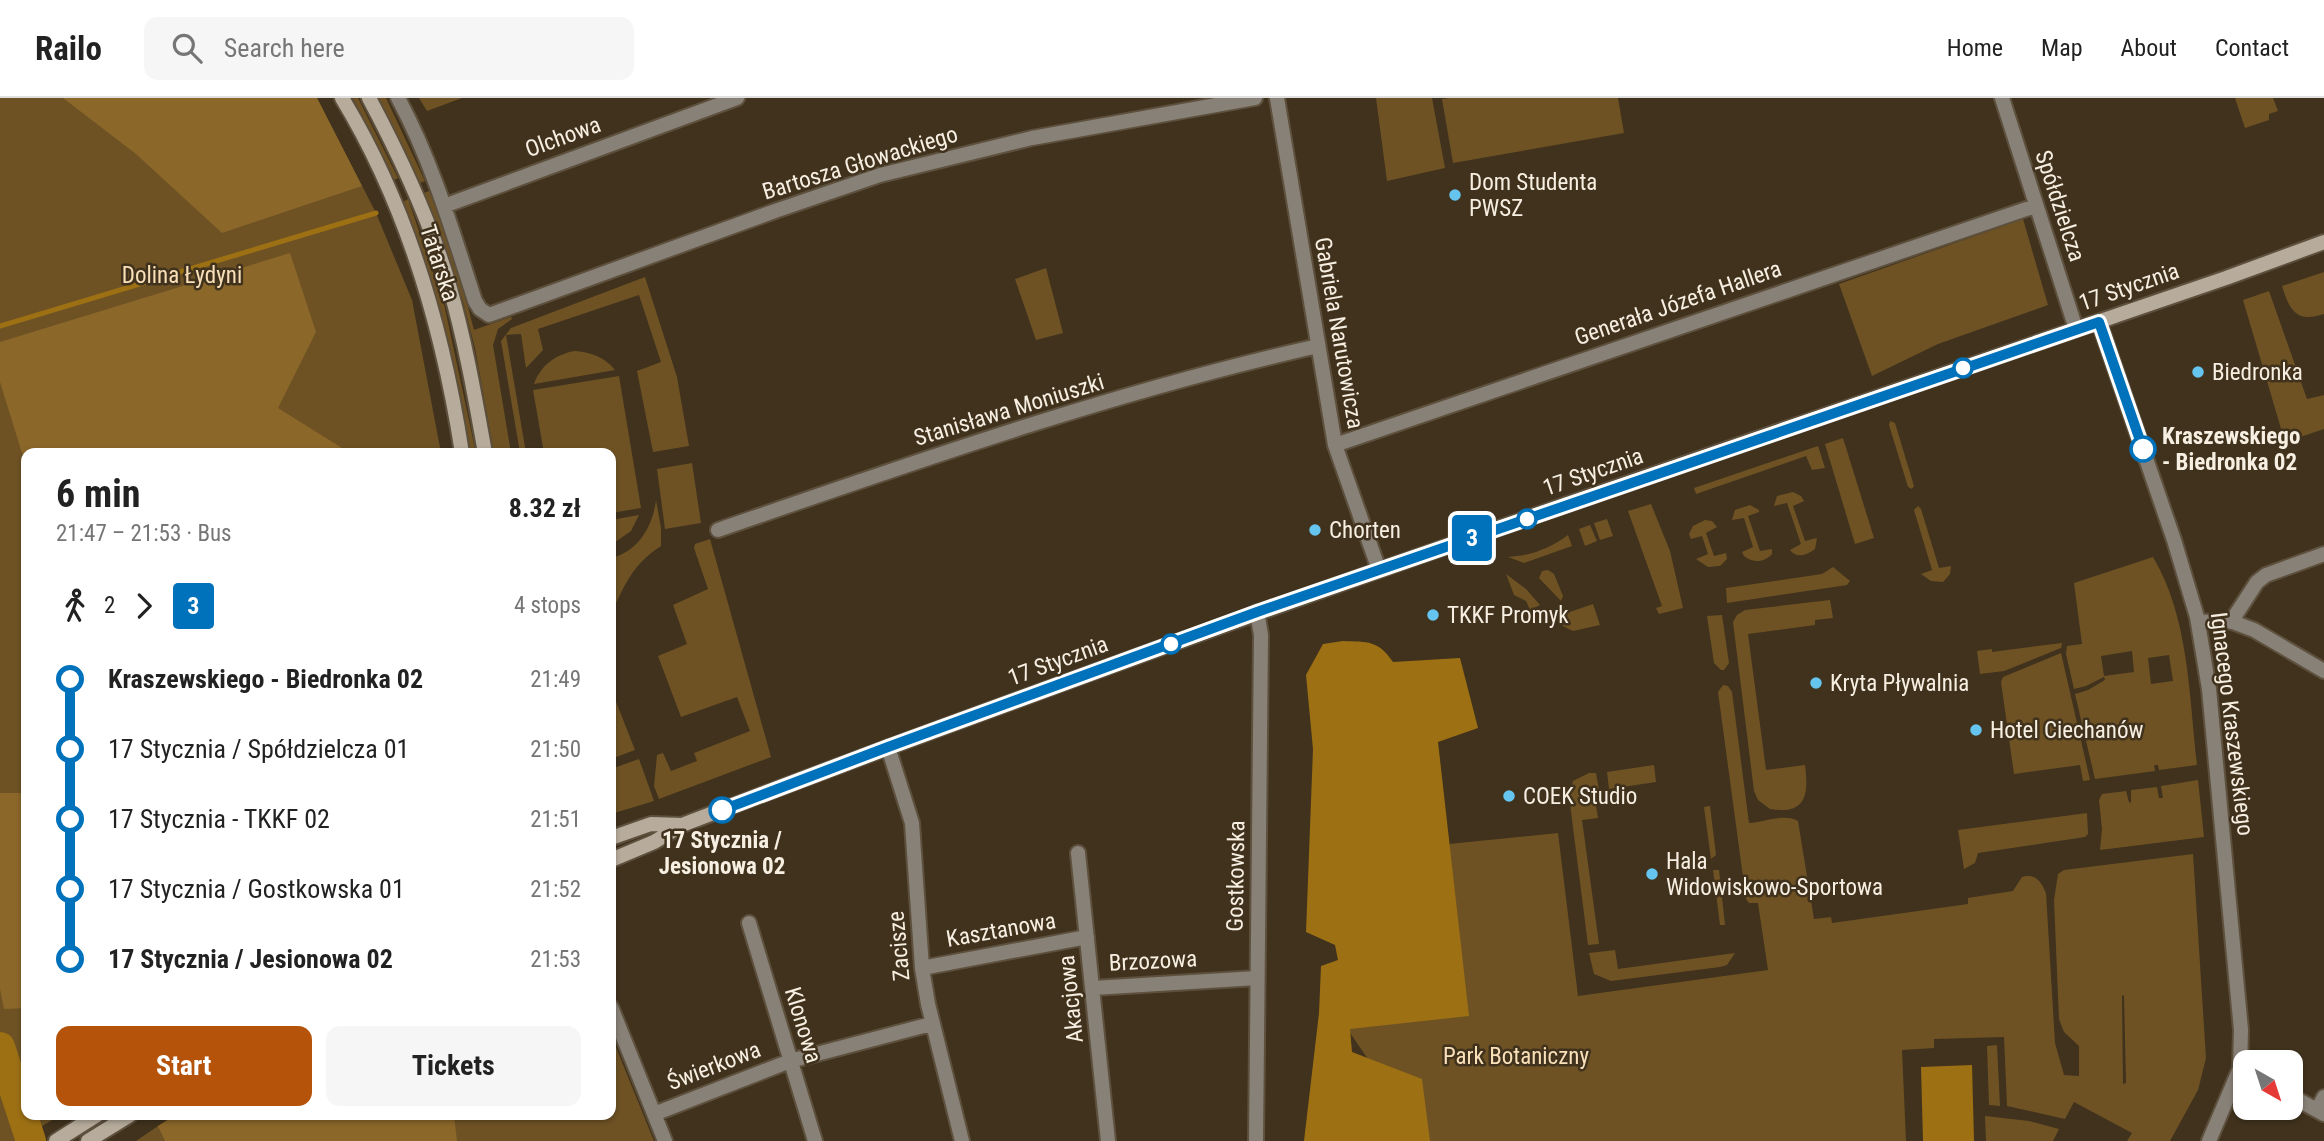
<!DOCTYPE html>
<html lang="en">
<head>
<meta charset="utf-8">
<style>
  body { margin:0; font-family:"Roboto Condensed",sans-serif; background:#f6f6f6; color:#222; height:100vh; display:flex; flex-direction:column; font-size:26px; white-space:nowrap }
  * { box-sizing:border-box; margin:0 }
  p { font-size:23px; color:#767676 }
  .icon { flex:none; width:38px; height:38px; fill:none; stroke:currentColor; stroke-width:2; stroke-linecap:round; stroke-linejoin:round }
  .map { position:relative; flex:1; overflow:hidden }
  .sheet { position:absolute; left:21px; top:350px; width:595px; height:672px; display:flex; flex-direction:column; background:#fff; border-radius:14px; box-shadow:0 2px 5px #0004 }
  .sheet>* { flex:none }
  .badge { padding:0 14px; border-radius:5px; font-size:24px; line-height:46px }
  .needle { width:46px; rotate:141deg }
  .controls { position:absolute; left:2233px; top:952px; display:grid; gap:14px }
  .controls a { display:grid; place-items:center; width:70px; height:70px; border-radius:14px; background:#fff; box-shadow:0 2px 5px #0004; font-size:35px }
  .map>.badge { position:absolute; translate:-50% -50%; box-shadow:0 0 0 4px #fff }
  .legs { display:flex; align-items:center; gap:10px; height:77px; padding:0 35px; font-size:23px }
  .legs p { margin-inline-start:auto }
  .head { display:flex; align-items:center; justify-content:space-between; height:119px; padding:0 35px }
  h1 { font-size:38px; font-weight:700; line-height:52px }
  .button { display:flex; gap:14px; margin-top:auto; padding:14px 35px }
  .button a { flex:1; height:80px; border-radius:14px; background:#b45309; color:#fff; font-size:28px; font-weight:700; line-height:80px; text-align:center }
  .button a+a { background:#f6f6f6; color:#222 }
  ul { padding:0 35px; list-style:none }
  li { display:flex; align-items:center; gap:24px; height:70px; font-size:26px }
  li i { display:grid; place-items:center; width:10px; height:100%; margin:0 9px; background:currentColor }
  li i::after { content:''; width:18px; height:18px; margin:-9px; border:5px solid; border-radius:50%; background:#fff }
  li p { margin-inline-start:auto }
  li:first-child i { background:linear-gradient(#0000 50%,currentColor 0) }
  li:last-child i { background:linear-gradient(currentColor 50%,#0000 0) }
  header { display:flex; align-items:center; gap:42px; box-sizing:border-box; height:98px; padding:0 35px; background:#fff; border-bottom:2px solid #e0e0e0 }
  header strong { font-size:33px }
  nav { display:flex; gap:38px; margin-inline-start:auto; font-size:24px }
  .search { width:490px; height:63px; background:#f6f6f6; display:flex; align-items:center; gap:18px; box-sizing:border-box; padding:0 24px; border-radius:14px; color:#767676; font-size:26px }
  .map>svg:first-child { display:block }
  .green { fill:#6e5224; fill-rule:evenodd }
  .forest { fill:#8b6729 }
  .water { fill:#9d7014 }
  .lines { fill:none; stroke-linecap:round; stroke-linejoin:round }
  .stream { stroke:#9d7014; stroke-width:5 }
  .river { stroke:#9d7014; stroke-width:30 }
  .street-casing { stroke:#5d503d; stroke-width:18 }
  .secondary-casing { stroke:#5d503d; stroke-width:18 }
  .street { stroke:#888177; stroke-width:14 }
  .secondary { stroke:#b7ac9c; stroke-width:14 }
  .line-1-casing { stroke:#fff; stroke-width:16 }
  .line-1 { stroke:#0072bc; stroke-width:10 }
  .poi-dot { fill:#65c5ee; stroke:#40321d; stroke-width:2.5 }
  .stop-1-dot { fill:#fff; stroke:#0072bc; stroke-width:3.5 }
  .labels { text-anchor:middle; dominant-baseline:central; stroke-width:5; stroke-linejoin:round; paint-order:stroke }
  .street-label { font-size:23px; fill:#f7efe2; stroke:#40321d }
  .poi-label { font-size:23px; fill:#f7efe2; stroke:#40321d; text-anchor:start }
  .park-label { font-size:23px; fill:#f9e0b9; stroke:#40321d }
  .stop-label { font-size:23px; font-weight:bold; fill:#f7efe2; stroke:#40321d; text-anchor:start }
</style>
</head>
<body>
<header>
<strong>Railo</strong>
<div class="search"><svg class="icon" aria-label="search" viewBox="0 0 24 24"><circle cx="10" cy="10" r="6"/><path d="M15 15l6 6"/></svg>Search here</div>
<nav><a>Home</a><a>Map</a><a>About</a><a>Contact</a></nav>
</header>
<div class="map">
<svg width="2324" height="1043" viewBox="0 0 2324 1043">
  <rect width="100%" height="100%" fill="#40321d"/>
  <path class="green" d="M0 0H317L376 115 412 202 441 355H26V1017H60L18 1043H0Z
    M353 0H358L398 80 394 82Z
    M379 0H386L425 83 420 85Z
    M419 0H462L427 13Z
    M1376 0H1432L1445 70 1387 83Z
    M1450 0H1618L1624 35 1453 65 1442 1Z
    M2235 0H2273L2278 13 2269 16V22L2245 30Z
    M429 93 454 155 474 232 511 219 512 221 498 231 493 247 511 355H494L475 250 462 200 424 95Z
    M408 101 444 206 476 355H471C456 268 437 185 403 104Z
    M2023 121 2048 207 1938 246 1872 278 1839 186Z
    M1046 170 1063 235 1036 242 1015 181Z
    M2324 174V216C2296 225 2290 213 2282 188Z
    M645 179 677 279 689 348 653 354 637 273 661 264 639 197 538 231 543 252 526 270 521 236 506 237 526 355H520L501 243 511 230Z
    M2269 193 2307 301 2324 297V331L2285 344 2243 202Z
    M574 253C590 254 605 259 615 272L534 286C541 267 555 257 574 253Z
    M619 278 641 410 611 415V355H544L533 292Z
    M1890 323 1895 325 1914 388 1912 391 1908 389 1889 327Z
    M1843 340 1874 440 1855 446 1825 346Z
    M1818 348 1825 370 1812 372 1806 358 1696 396 1694 390Z
    M692 365 701 425 665 431 657 371Z
    M1793 394 1801 398 1804 403 1793 408 1805 443 1817 440 1815 451C1807 457 1797 461 1790 452L1801 446 1787 405 1774 408 1777 398Z
    M656 402 661 430V448C633 466 625 486 611 516V460C638 454 653 428 656 402Z
    M1651 406 1670 453 1683 510 1659 516 1656 510 1662 508 1628 413Z
    M1750 407 1759 412V414L1748 418 1760 453 1772 451V456C1764 465 1753 465 1744 458L1742 454 1753 449 1744 420 1732 422 1735 412Z
    M1918 408 1921 411 1939 470 1951 468 1950 476 1943 484 1931 483 1921 476 1932 472 1914 412Z
    M639 417 631 433 611 447V422Z
    M1607 421 1613 438 1600 442 1594 425Z
    M1705 422 1712 423 1717 429 1706 435 1714 458 1726 455 1727 461 1720 468 1708 469 1696 461 1708 456 1702 438 1691 441 1689 436 1693 428Z
    M1590 427 1597 443 1585 448 1579 431Z
    M1568 437 1572 448 1524 465 1508 459C1530 458 1551 450 1568 437Z
    M710 441 771 659 659 701 654 688 657 657 663 655 671 673 697 663 694 655 750 633 737 599 681 619 658 558 687 546 673 507 708 491 694 450 695 446Z
    M2153 459C2189 519 2189 598 2197 667L2159 672 2158 667H2154L2155 673 2095 681 2075 596 2088 592 2105 582 2104 579 2086 588 2074 591 2066 556 2067 548 2082 546 2074 485ZM2132 553 2134 574 2104 578 2101 558ZM2169 557 2173 583 2151 586 2148 560Z
    M1833 469 1850 483 1847 487 1727 505 1726 490 1822 476Z
    M1548 472 1554 476 1563 498 1561 503 1539 480 1542 473Z
    M1506 476 1526 491 1540 507 1530 512 1526 503 1514 497Z
    M1830 502 1833 520 1815 522V527L1748 536 1766 672 1805 667C1809 697 1806 717 1770 711L1758 702 1754 693 1733 524 1737 517 1745 512Z
    M1593 506 1600 527 1573 533 1563 528 1561 524 1564 516Z
    M1722 517 1729 565 1724 572H1721L1714 565 1707 518Z
    M2062 545 2061 550 2004 573 1980 576 1977 553 1992 551V554Z
    M2061 555 2090 682 2083 683 2080 667 2014 676 2001 584 2003 579Z
    M1723 587 1728 588 1732 594 1749 725C1764 724 1785 715 1798 723L1814 821 1831 819 1832 825 1968 806V800L2013 793 2022 779C2035 775 2041 783 2046 795L2055 945 2064 977 2079 978V948L2064 934 2059 921 2054 802 2058 776 2064 772 2193 756 2206 960 2198 992 2170 1043H2127L2132 1035 2074 1004 2065 1021 2007 1008 2004 939 1934 941V950L1902 952 1906 1043H1424L1346 929 1429 748 1558 735 1578 898 1768 872 1758 805H1749L1746 801 1718 594ZM2124 897 2126 985 2123 986 2122 898Z
    M611 591 635 652 611 661Z
    M639 661 654 703 611 716V671Z
    M1654 667 1656 684 1609 691 1607 674Z
    M1589 675H1596L1599 692 1594 694 1598 720 1582 722 1599 846 1588 847 1569 698 1573 683Z
    M2198 682 2204 739 2100 752 2102 731 2099 702 2102 696 2126 693 2129 704 2131 705V692L2157 689 2159 700H2163L2161 688Z
    M1710 708 1716 757 1711 761 1704 709Z
    M2087 715 2088 736 2085 739 1978 755 1975 765 1964 771 1958 732Z
    M1713 772H1719L1725 827H1720Z
    M1615 852 1618 871 1735 855 1727 867 1720 869 1611 883 1594 876 1589 855Z
    M611 937 654 1043H136L174 1017H611Z
    M1997 947 2000 1008 1989 1007 1987 948Z
    M1985 1018 2029 1023 2059 1031 2053 1043H1986Z"/>
  <path class="forest" d="M63 0H317L362 88 222 135 136 56Z
    M290 155 316 234 278 310 350 355H26V368L0 284V244Z
    M0 695H26V910L4 911 0 891Z
    M177 1017H454L457 1043H165L158 1028Z"/>
  <path class="water" d="M1343 543C1368 544 1378 542 1393 564L1460 560 1478 630 1438 644 1469 918 1350 931 1352 954 1422 981 1430 1043H1304L1319 915 1321 868 1338 862 1335 847 1306 834 1313 651 1306 577 1323 546Z
    M1972 967 1974 1043H1923L1921 969Z"/>
  <g class="lines">
    <path class="stream" d="M0 228 376 115"/>
    <path class="river" d="M0 949 31 1043"/>
    <g class="street-casing">
      <path id="street" d="M398 0C432 63 453 135 475 203L480 211 489 217 775 113 880 77 1032 40 1255 0
        M1277 0 1335 347 1379 472
        M2002 0 2076 231
        M444 108 737 0
        M2099 224 2174 442 2197 519 2209 591 2241 932 2240 970 2209 1043
        M1335 347 2035 108
        M718 432C915 364 1113 294 1318 248
        M2198 524 2230 523 2254 532 2324 573
        M2231 524 2257 484 2266 477 2324 456
        M888 649 912 725 922 870 928 906 962 1043
        M1078 755 1108 1043
        M749 825 815 1043
        M922 870 1087 839
        M1093 890 1257 880
        M611 909 665 1043
        M2291 998 2324 1016
        M2317 1012 2324 999
        M654 1016 790 963 931 926
        M1256 1043 1261 537 1257 514"/>
    </g>
    <g class="secondary-casing">
      <path id="secondary" d="M342 0C407 107 443 232 462 355
        M369 0C401 60 430 122 449 187 465 242 475 299 485 355
        M611 740 651 726 682 727
        M611 762 654 744 682 727C1192 532 1709 357 2226 180L2324 144
        M56 1043 97 1017
        M88 1043 130 1017"/>
    </g>
    <use href="#street" class="street"/>
    <use href="#secondary" class="secondary"/>
  </g>
  <g class="lines">
    <g class="line-1-casing">
      <path id="line-1" d="M722 712 888 649 1257 514 2099 224 2143 351"/>
    </g>
    <use href="#line-1" class="line-1"/>
  </g>
  <g class="poi-dot">
    <circle cx="1455" cy="97" r="7"/>
    <circle cx="2198" cy="274" r="7"/>
    <circle cx="1315" cy="432" r="7"/>
    <circle cx="1433" cy="517" r="7"/>
    <circle cx="1816" cy="585" r="7"/>
    <circle cx="1976" cy="632" r="7"/>
    <circle cx="1509" cy="698" r="7"/>
    <circle cx="1652" cy="776" r="7"/>
  </g>
  <g class="stop-1-dot">
    <circle cx="1963" cy="270" r="9"/>
    <circle cx="2143" cy="351" r="12"/>
    <circle cx="1527" cy="421" r="9"/>
    <circle cx="1171" cy="546" r="9"/>
    <circle cx="722" cy="712" r="12"/>
  </g>
  <g class="labels">
    <g class="street-label">
      <text transform="translate(563 39) rotate(-20)">Olchowa</text>
      <text transform="translate(860 65) rotate(-17)">Bartosza Głowackiego</text>
      <text transform="translate(2060 108) rotate(72)">Spółdzielcza</text>
      <text transform="translate(439 165) rotate(72)">Tatarska</text>
      <text transform="translate(2129 189) rotate(-19)">17 Stycznia</text>
      <text transform="translate(1678 205) rotate(-19)">Generała Józefa Hallera</text>
      <text transform="translate(1339 235) rotate(80)">Gabriela Narutowicza</text>
      <text transform="translate(1009 312) rotate(-17)">Stanisława Moniuszki</text>
      <text transform="translate(1593 374) rotate(-19)">17 Stycznia</text>
      <text transform="translate(1058 563) rotate(-20)">17 Stycznia</text>
      <text transform="translate(2232 626) rotate(83)">Ignacego Kraszewskiego</text>
      <text transform="translate(1236 778) rotate(-89)">Gostkowska</text>
      <text transform="translate(1001 832) rotate(-10)">Kasztanowa</text>
      <text transform="translate(899 848) rotate(-95)">Zacisze</text>
      <text transform="translate(1153 863) rotate(-3)">Brzozowa</text>
      <text transform="translate(1071 901) rotate(-96)">Akacjowa</text>
      <text transform="translate(803 927) rotate(73)">Klonowa</text>
      <text transform="translate(714 968) rotate(-21)">Świerkowa</text>
    </g>
    <g class="poi-label">
      <text x="1469" y="84">Dom Studenta<tspan x="1469" dy="26">PWSZ</tspan></text>
      <text x="2212" y="274">Biedronka</text>
      <text x="1329" y="432">Chorten</text>
      <text x="1447" y="517">TKKF Promyk</text>
      <text x="1830" y="585">Kryta Pływalnia</text>
      <text x="1990" y="632">Hotel Ciechanów</text>
      <text x="1523" y="698">COEK Studio</text>
      <text x="1666" y="763">Hala<tspan x="1666" dy="26">Widowiskowo-Sportowa</tspan></text>
    </g>
    <g class="park-label">
      <text x="182" y="177">Dolina Łydyni</text>
      <text x="1516" y="958">Park Botaniczny</text>
    </g>
    <g class="stop-label">
      <text x="2162" y="338">Kraszewskiego<tspan x="2162" dy="26">- Biedronka 02</tspan></text>
      <text x="722" y="742" text-anchor="middle">17 Stycznia /<tspan x="722" dy="26">Jesionowa 02</tspan></text>
    </g>
  </g>
</svg>
<div class="controls">
<a><svg class="needle" viewBox="-14 -14 28 28"><path d="M0-13l5 13h-10z" fill="#e53935"/><path d="M0 13l5-13h-10z" fill="#767676"/></svg></a>
</div>
<b class="badge" style="left:1472px;top:440px;background:#0072bc;color:#fff">3</b>
<section class="sheet">
<div class="head"><div><h1>6 min</h1><p>21:47 – 21:53 · Bus</p></div><b>8.32 zł</b></div>
<div class="legs"><svg class="icon" aria-label="walk" viewBox="0 0 24 24"><circle cx="13" cy="4" r="2"/><path d="M13 8l-2 6 4 7M11 14l-3 7M7 12l3-4h3l4 4"/></svg>2<svg class="icon" aria-label="forward" viewBox="0 0 24 24"><path d="M9 5l7 7-7 7"/></svg><b class="badge" style="background:#0072bc;color:#fff">3</b><p>4 stops</p></div>
<ul>
<li><i style="color:#0072bc"></i><b>Kraszewskiego - Biedronka 02</b><p>21:49</p></li>
<li><i style="color:#0072bc"></i><span>17 Stycznia / Spółdzielcza 01</span><p>21:50</p></li>
<li><i style="color:#0072bc"></i><span>17 Stycznia - TKKF 02</span><p>21:51</p></li>
<li><i style="color:#0072bc"></i><span>17 Stycznia / Gostkowska 01</span><p>21:52</p></li>
<li><i style="color:#0072bc"></i><b>17 Stycznia / Jesionowa 02</b><p>21:53</p></li>
</ul>
<div class="button"><a>Start</a><a>Tickets</a></div>
</section>
</div>
</body>
</html>
